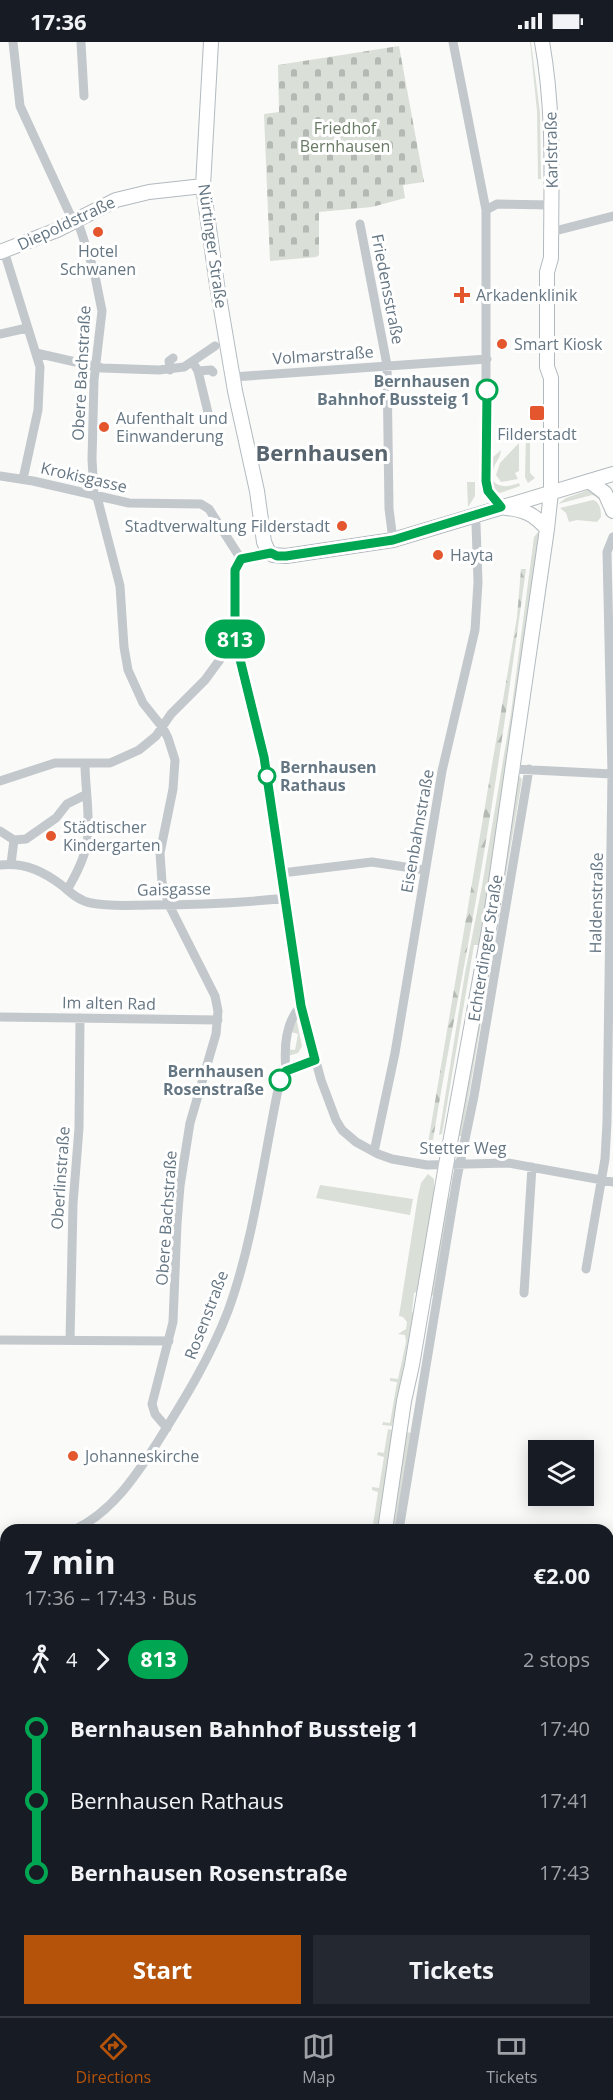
<!DOCTYPE html>
<html lang="en">
<head>
<meta charset="utf-8">
<style>
  body { margin:0; font-family:"Open Sans",sans-serif; background:#242831; color:#f1f3f6; height:100vh; display:flex; flex-direction:column; font-size:22px; white-space:nowrap }
  * { box-sizing:border-box; margin:0 }
  p { font-size:20px; color:#9ea1a6 }
  .icon { flex:none; width:33px; height:33px; fill:none; stroke:currentColor; stroke-width:2; stroke-linecap:round; stroke-linejoin:round }
  .map { position:relative; flex:1; overflow:hidden }
  .drawer { position:absolute; left:0px; top:1482px; width:614px; height:492px; display:flex; flex-direction:column; background:#171b24; border-radius:18px 18px 0 0; box-shadow:0 3px 15px #0003 }
  .drawer>* { flex:none }
  .badge { padding:0 12px; border-radius:20px; font-size:21px; line-height:39px }
  .buttons { position:absolute; left:528px; top:1398px; display:grid; gap:12px }
  .buttons a { display:grid; place-items:center; width:66px; height:66px; border-radius:0px; background:#171b24; box-shadow:0 3px 15px #0003; font-size:30px }
  .map>.badge { position:absolute; translate:-50% -50%; box-shadow:0 0 0 3px #fff }
  .legs { display:flex; align-items:center; gap:9px; height:66px; padding:0 24px; font-size:20px }
  .legs p { margin-inline-start:auto }
  .headline { display:flex; align-items:center; justify-content:space-between; height:102px; padding:0 24px }
  h1 { font-size:33px; font-weight:700; line-height:45px }
  .button { display:flex; gap:12px; margin-top:auto; padding:12px 24px }
  .button a { flex:1; height:69px; border-radius:0px; background:#b45309; color:#fff; font-size:24px; font-weight:700; line-height:69px; text-align:center }
  .button a+a { background:#242831; color:#f1f3f6 }
  ul { padding:0 24px; list-style:none }
  li { display:flex; align-items:center; gap:21px; height:72px; font-size:22px }
  li i { display:grid; place-items:center; width:9px; height:100%; margin:0 8px; background:currentColor }
  li i::after { content:''; width:15px; height:15px; margin:-8px; border:4px solid; border-radius:50%; background:#171b24 }
  li p { margin-inline-start:auto }
  li:first-child i { background:linear-gradient(#0000 50%,currentColor 0) }
  li:last-child i { background:linear-gradient(currentColor 50%,#0000 0) }
  .status { display:flex; justify-content:space-between; align-items:center; height:42px; padding:0 30px; background:#171b24; direction:ltr }
  .status svg { height:16px; fill:currentColor }
  .menu { display:flex; justify-content:space-around; align-items:center; height:84px; border-top:2px solid #363941; background:#171b24; font-size:16px; color:#9ea1a6 }
  .menu a { display:grid; justify-items:center; gap:3px }
  .menu .active { color:#b45309 }
  .map>svg:first-child { display:block }
  .grass { fill:#dadfd7 }
  .forest { fill:url(#forest-firs) }
  .cemetery { fill:url(#cemetery-stones) }
  .lines { fill:none; stroke-linecap:round; stroke-linejoin:round }
  .stream { stroke:#bbc7cb; stroke-width:3 }
  .secondary-casing { stroke:#b3babf; stroke-width:16 }
  .street { stroke:#c3c8cc; stroke-width:9 }
  .secondary { stroke:#fff; stroke-width:14 }
  .line-1-casing { stroke:#fff; stroke-width:14 }
  .line-1 { stroke:#00a651; stroke-width:9 }
  .poi-dot { fill:#e4572e; stroke:#fff; stroke-width:2 }
  .stop-1-dot { fill:#fff; stroke:#00a651; stroke-width:3 }
  .labels { text-anchor:middle; dominant-baseline:central; stroke-width:6; stroke-linejoin:round; paint-order:stroke }
  .park-label { font-size:16px; fill:#687a64; stroke:#fff }
  .street-label { font-size:16px; fill:#657683; stroke:#fff }
  .poi-label { font-size:16px; fill:#657683; stroke:#fff; text-anchor:start }
  .stop-label { font-size:16px; font-weight:bold; fill:#657683; stroke:#fff; text-anchor:end }
  .district-label { font-size:22px; font-weight:bold; fill:#57646e; stroke:#fff }
</style>
</head>
<body>
<div class="status"><b>17:36</b><svg viewBox="0 0 49 12"><path d="M0 12V9h3v3zM5 12V6h3v6zM10 12V3h3v9zM15 12V0h3v12zM26 1h20v11H26zM47 4h2v5h-2z"/></svg></div>
<div class="map">
<svg width="613" height="1974" viewBox="0 0 613 1974">
  <defs>
    <pattern id="forest-firs" width="22" height="20" patternUnits="userSpaceOnUse" patternTransform="scale(1.5)"><rect width="22" height="20" fill="#dadfd7"/><path d="M5 1l3.5 6h-7zM16 11l3.5 6h-7z" fill="#b4b9b4"/></pattern>
    <pattern id="cemetery-stones" width="16" height="16" patternUnits="userSpaceOnUse" patternTransform="scale(1.5)"><rect width="16" height="16" fill="#dadfd7"/><path d="M2 7V4a2 2 0 0 1 4 0v3zM10 15v-3a2 2 0 0 1 4 0v3z" fill="#b4b9b4"/></pattern>
  </defs>
  <rect width="100%" height="100%" fill="#fafaf8"/>
  <path class="grass" d="M530 0H531L540 71 541 137H538L537 69Z
    M530 391V431L535 436 528 441 525 435 526 395Z
    M519 401V429L515 431 518 437 501 440 496 433 500 421Z
    M501 408C500 421 490 421 493 439 501 447 510 444 519 441L520 444 500 451 492 447 490 437 491 417Z
    M467 440H475V454L468 465Z
    M588 448 595 449 604 459 610 476 605 473C605 464 601 456 592 453L558 462 566 456Z
    M593 458C600 460 601 468 601 475L597 480 577 478 569 480 566 471 560 466Z
    M538 490V507L484 875 479 903H474L442 1092 439 1093 465 931 482 844 511 671 534 495Z
    M519 734 522 737 462 1094H458Z
    M296 976 302 1004 298 1011 288 1014 287 1007 295 1008 298 992 291 990Z
    M428 1132 434 1137V1150L418 1249 414 1251 412 1270 414 1271 392 1384 382 1383 383 1380 390 1381 397 1340 390 1339V1336L398 1337 406 1300 405 1293 398 1292 406 1287 407 1280 403 1275 399 1274 418 1154 421 1141Z
    M320 1143 413 1157 410 1173 316 1156Z
    M448 1155 450 1157 436 1254 430 1253Z
    M388 1387 392 1388 379 1488 365 1485 366 1482 373 1483 378 1450 372 1448V1445L379 1446 384 1415 377 1413 378 1410 384 1411Z
    M406 1390 412 1391 396 1488H389Z
    M6 1939V1968H18L16 1974H0V1951Z"/>
  <path class="forest" d="M521 527H526C511 636 496 744 477 852 463 934 446 1016 433 1098L426 1113 517 575Z"/>
  <path class="cemetery" d="M399 4 424 140 403 143 405 156 372 165 319 170V213L316 215 270 219 264 72 279 70 278 23Z"/>
  <g class="lines">
    <path class="stream" d="M608 1765 613 1759
      M0 1936 6 1920
      M445 1974 447 1968"/>
    <g class="secondary-casing">
      <path id="secondary" d="M211 0 203 144 217 243 235 349 257 449 264 500 268 509 273 513 286 514 393 498 613 432
        M0 210 57 188 116 158 149 150 203 144
        M589 439 605 451 613 469
        M506 466C524 467 535 473 547 487
        M385 1488 404 1359 412 1323 446 1123 489 888 547 487 551 450V336L547 325V230L551 216C551 143 555 72 542 0
        M301 1974 302 1968"/>
    </g>
    <path class="street" d="M13 0 20 64 73 179
      M81 0 84 54
      M453 0 486 168V439L488 449 501 465
      M486 168 497 162 552 163
      M77 177 94 229 102 269 94 338 92 417 94 454
      M360 182 387 323 389 467 393 498
      M551 190 613 174
      M4 209 40 325 38 368 23 437
      M0 292 27 286
      M36 311 102 326 159 328 184 325 215 304
      M195 324 198 329 211 328 213 330
      M170 328 169 319 173 316
      M198 329 210 379
      M233 335 487 317
      M0 434 33 439 129 461 201 462 209 467 241 517
      M97 455 120 544 124 605 128 628 143 661 163 686 168 696 175 718 173 747 160 811 162 840 169 863 215 954 218 969 216 992 190 1081 180 1144 177 1182 173 1280 152 1362 155 1372 167 1386
      M271 511 241 517 235 528V597L264 715 301 964 321 1038 336 1078 342 1088 356 1100 378 1112 392 1117 427 1123 508 1121 613 1140
      M513 727 612 732
      M0 739 55 721H110L139 708 156 694 171 672 205 638 235 597
      M0 789 14 798 26 797 56 776 67 762 85 753
      M11 822 14 798
      M0 823C25 820 45 830 64 845 72 852 80 859 91 861 111 865 132 863 151 863 196 863 241 861 286 856
      M282 831 372 820 425 828
      M67 848C76 833 84 817 87 801 91 779 85 745 85 722
      M0 975 218 978
      M286 1029C284 1008 285 980 301 964
      M374 1110 395 1011 442 729 475 588 478 540 476 482 472 473
      M586 1227 605 1117 607 1080 612 732 607 510 613 495
      M524 1251 532 1125
      M0 1298 169 1299
      M70 1298 73 1162 79 1086 80 976
      M74 1488C112 1470 135 1435 157 1401 184 1358 210 1316 228 1269 254 1198 264 1113 280 1038L286 1029 315 1018
      M399 1488 457 1136 474 1054 529 727
      M608 1517 613 1505
      M0 1523 6 1520
      M0 1702 6 1705
      M608 1702 613 1697
      M0 1765 6 1750
      M608 1794 613 1803
      M319 1974 320 1968
      M422 1974 425 1968"/>
    <use href="#secondary" class="secondary"/>
  </g>
  <g class="lines">
    <g class="line-1-casing">
      <path id="line-1" d="M280 1038 286 1029 315 1018 301 964 264 715 235 597V528L241 517 271 511 277 514H286L393 498 501 465 488 449 486 439 487 348"/>
    </g>
    <use href="#line-1" class="line-1"/>
  </g>
  <g class="poi-dot">
    <circle cx="98" cy="190" r="6"/>
    <path d="M459 244h6v6h6v6h-6v6h-6v-6h-6v-6h6z"/>
    <circle cx="502" cy="302" r="6"/>
    <rect x="529" y="363" width="16" height="16" rx="3"/>
    <circle cx="104" cy="385" r="6"/>
    <circle cx="342" cy="484" r="6"/>
    <circle cx="438" cy="513" r="6"/>
    <circle cx="51" cy="794" r="6"/>
    <circle cx="73" cy="1414" r="6"/>
  </g>
  <g class="stop-1-dot">
    <circle cx="487" cy="348" r="10"/>
    <circle cx="267" cy="734" r="8"/>
    <circle cx="280" cy="1038" r="10"/>
  </g>
  <g class="labels">
    <g class="park-label">
      <text x="345" y="86">Friedhof<tspan x="345" dy="18">Bernhausen</tspan></text>
    </g>
    <g class="street-label">
      <text transform="translate(551 108) rotate(-91)">Karlstraße</text>
      <text transform="translate(66 181) rotate(-25)">Diepoldstraße</text>
      <text transform="translate(213 204) rotate(82)">Nürtinger Straße</text>
      <text transform="translate(388 247) rotate(79)">Friedensstraße</text>
      <text transform="translate(323 313) rotate(-4)">Volmarstraße</text>
      <text transform="translate(81 331) rotate(-87)">Obere Bachstraße</text>
      <text transform="translate(84 435) rotate(13)">Krokisgasse</text>
      <text transform="translate(417 789) rotate(-80)">Eisenbahnstraße</text>
      <text transform="translate(174 847) rotate(-1)">Gaisgasse</text>
      <text transform="translate(596 861) rotate(-89)">Haldenstraße</text>
      <text transform="translate(485 906) rotate(-81)">Echterdinger Straße</text>
      <text transform="translate(109 961) rotate(1)">Im alten Rad</text>
      <text x="463" y="1106">Stetter Weg</text>
      <text transform="translate(60 1136) rotate(-86)">Oberlinstraße</text>
      <text transform="translate(166 1176) rotate(-86)">Obere Bachstraße</text>
      <text transform="translate(206 1273) rotate(-69)">Rosenstraße</text>
    </g>
    <g class="poi-label">
      <text x="98" y="209" text-anchor="middle">Hotel<tspan x="98" dy="18">Schwanen</tspan></text>
      <text x="476" y="253">Arkadenklinik</text>
      <text x="514" y="302">Smart Kiosk</text>
      <text x="116" y="376">Aufenthalt und<tspan x="116" dy="18">Einwanderung</tspan></text>
      <text x="537" y="392" text-anchor="middle">Filderstadt</text>
      <text x="330" y="484" text-anchor="end">Stadtverwaltung Filderstadt</text>
      <text x="450" y="513">Hayta</text>
      <text x="63" y="785">Städtischer<tspan x="63" dy="18">Kindergarten</tspan></text>
      <text x="85" y="1414">Johanneskirche</text>
    </g>
    <g class="stop-label">
      <text x="470" y="339">Bernhausen<tspan x="470" dy="18">Bahnhof Bussteig 1</tspan></text>
      <text x="280" y="725" text-anchor="start">Bernhausen<tspan x="280" dy="18">Rathaus</tspan></text>
      <text x="264" y="1029">Bernhausen<tspan x="264" dy="18">Rosenstraße</tspan></text>
    </g>
    <g class="district-label">
      <text x="322" y="410">Bernhausen</text>
    </g>
  </g>
</svg>
<div class="buttons">
<a><svg class="icon" aria-label="layers" viewBox="0 0 24 24"><path d="M12 4l9 5-9 5-9-5zM3 14l9 5 9-5"/></svg></a>
</div>
<b class="badge" style="left:235px;top:597px;background:#00a651;color:#fff">813</b>
<section class="drawer">
<div class="headline"><div><h1>7 min</h1><p>17:36 – 17:43 · Bus</p></div><b>€2.00</b></div>
<div class="legs"><svg class="icon" aria-label="walk" viewBox="0 0 24 24"><circle cx="13" cy="4" r="2"/><path d="M13 8l-2 6 4 7M11 14l-3 7M7 12l3-4h3l4 4"/></svg>4<svg class="icon" aria-label="forward" viewBox="0 0 24 24"><path d="M9 5l7 7-7 7"/></svg><b class="badge" style="background:#00a651;color:#fff">813</b><p>2 stops</p></div>
<ul>
<li><i style="color:#00a651"></i><b>Bernhausen Bahnhof Bussteig 1</b><p>17:40</p></li>
<li><i style="color:#00a651"></i><span>Bernhausen Rathaus</span><p>17:41</p></li>
<li><i style="color:#00a651"></i><b>Bernhausen Rosenstraße</b><p>17:43</p></li>
</ul>
<div class="button"><a>Start</a><a>Tickets</a></div>
</section>
</div>
<nav class="menu">
<a class="active"><svg class="icon" aria-label="directions" viewBox="0 0 24 24"><path d="M12 3l9 9-9 9-9-9zM9 14v-3h6M13 9l2 2-2 2"/></svg>Directions</a>
<a><svg class="icon" aria-label="map" viewBox="0 0 24 24"><path d="M3 6l6-2 6 2 6-2v14l-6 2-6-2-6 2zM9 4v14M15 6v14"/></svg>Map</a>
<a><svg class="icon" aria-label="tickets" viewBox="0 0 24 24"><path d="M3 7h18v10H3zM15 7v10"/></svg>Tickets</a>
</nav>
</body>
</html>
